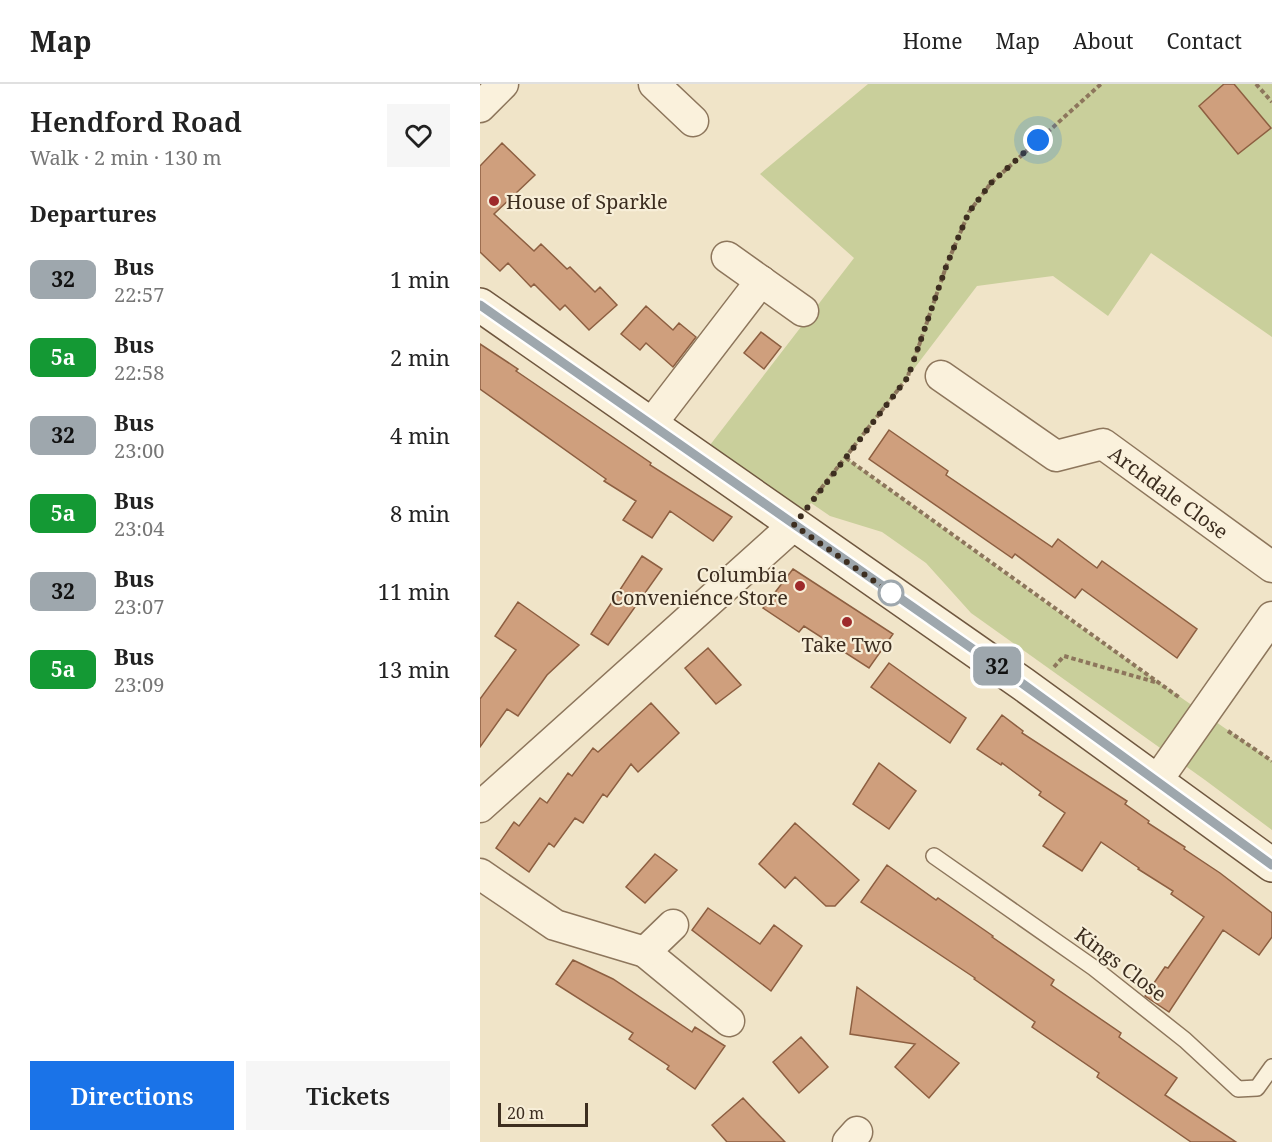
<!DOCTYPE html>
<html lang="en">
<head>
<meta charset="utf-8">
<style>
  body { margin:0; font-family:"Noto Serif",serif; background:#f6f6f6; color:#222; height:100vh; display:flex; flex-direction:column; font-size:22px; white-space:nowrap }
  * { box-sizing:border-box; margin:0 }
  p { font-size:20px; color:#767676 }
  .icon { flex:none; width:33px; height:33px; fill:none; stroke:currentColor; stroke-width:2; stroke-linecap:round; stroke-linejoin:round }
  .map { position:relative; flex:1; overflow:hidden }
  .sheet { display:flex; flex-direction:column; background:#fff; width:480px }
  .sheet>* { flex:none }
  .badge { padding:0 12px; border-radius:9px; font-size:21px; line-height:39px }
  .scale { position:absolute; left:18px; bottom:15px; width:90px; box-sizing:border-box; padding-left:6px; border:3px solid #3d2e20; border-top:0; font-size:16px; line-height:21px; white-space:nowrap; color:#3d2e20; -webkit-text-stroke:4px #f7eed8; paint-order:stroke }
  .you { position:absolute; width:30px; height:30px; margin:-15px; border:4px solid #fff; border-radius:50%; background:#1a73e8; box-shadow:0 0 0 9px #1a73e833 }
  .map>.badge { position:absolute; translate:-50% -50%; box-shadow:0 0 0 3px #fff }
  h2 { padding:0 30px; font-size:22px; line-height:54px }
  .round { display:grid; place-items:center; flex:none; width:63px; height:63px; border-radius:0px; background:#f6f6f6 }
  .overview { display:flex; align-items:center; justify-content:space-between; height:102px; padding:0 30px }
  h1 { font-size:28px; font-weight:600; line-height:45px }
  .primary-button { display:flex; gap:12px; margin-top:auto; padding:12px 30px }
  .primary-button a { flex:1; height:69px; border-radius:0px; background:#1a73e8; color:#fff; font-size:24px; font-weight:600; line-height:69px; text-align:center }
  .primary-button a+a { background:#f6f6f6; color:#222 }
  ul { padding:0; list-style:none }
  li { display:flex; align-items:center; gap:18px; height:78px; padding:0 30px }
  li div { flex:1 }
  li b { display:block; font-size:22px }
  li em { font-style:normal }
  li .badge { min-width:66px; font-weight:700; text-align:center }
  header { display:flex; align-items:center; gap:36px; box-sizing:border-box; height:84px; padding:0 30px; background:#fff; border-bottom:2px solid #e0e0e0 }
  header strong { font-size:28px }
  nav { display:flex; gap:33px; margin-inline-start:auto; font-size:21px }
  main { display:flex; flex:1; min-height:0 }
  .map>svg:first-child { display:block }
  .green { fill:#c9cf9b }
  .building { fill:#cf9f7d; stroke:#8d5f41; stroke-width:1.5 }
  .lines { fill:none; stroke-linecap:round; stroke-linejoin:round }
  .lane-casing { stroke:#8d765c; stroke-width:18 }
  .street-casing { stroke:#8d765c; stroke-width:33 }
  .secondary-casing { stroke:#6f573f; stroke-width:36 }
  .path { stroke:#8d765c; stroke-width:4; stroke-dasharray:4.5 3; stroke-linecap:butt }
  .lane { stroke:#faf1dc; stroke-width:15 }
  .street { stroke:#faf1dc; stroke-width:30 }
  .secondary { stroke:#faf1dc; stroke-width:33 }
  .line-casing { stroke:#fff; stroke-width:14 }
  .line { stroke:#9ea7ad; stroke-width:9 }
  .walk { stroke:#3d2e20; stroke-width:6; stroke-dasharray:0 10.8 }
  .poi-dot { fill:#9e2a2b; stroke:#f7eed8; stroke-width:2 }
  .stop-dot { fill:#fff; stroke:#9ea7ad; stroke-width:3 }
  .labels { text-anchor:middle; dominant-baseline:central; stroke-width:4.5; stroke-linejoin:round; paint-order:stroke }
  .poi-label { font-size:20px; fill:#3d2e20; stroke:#f7eed8; text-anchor:start }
  .street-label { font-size:20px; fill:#3d2e20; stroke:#f7eed8 }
</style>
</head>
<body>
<header>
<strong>Map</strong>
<nav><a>Home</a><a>Map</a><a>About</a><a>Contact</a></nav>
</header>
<main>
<section class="sheet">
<div class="overview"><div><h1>Hendford Road</h1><p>Walk · 2 min · 130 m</p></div><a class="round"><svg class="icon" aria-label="heart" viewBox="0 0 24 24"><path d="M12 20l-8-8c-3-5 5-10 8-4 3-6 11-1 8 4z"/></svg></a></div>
<h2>Departures</h2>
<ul>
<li><span class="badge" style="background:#9ea7ad;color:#111">32</span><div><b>Bus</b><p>22:57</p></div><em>1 min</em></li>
<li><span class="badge" style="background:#149934;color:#fff">5a</span><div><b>Bus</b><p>22:58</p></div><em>2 min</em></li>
<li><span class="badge" style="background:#9ea7ad;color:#111">32</span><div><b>Bus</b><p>23:00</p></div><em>4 min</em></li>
<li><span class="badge" style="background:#149934;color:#fff">5a</span><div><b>Bus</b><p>23:04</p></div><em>8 min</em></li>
<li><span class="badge" style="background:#9ea7ad;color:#111">32</span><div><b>Bus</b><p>23:07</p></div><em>11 min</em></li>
<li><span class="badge" style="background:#149934;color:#fff">5a</span><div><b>Bus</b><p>23:09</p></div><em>13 min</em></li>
</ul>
<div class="primary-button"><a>Directions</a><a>Tickets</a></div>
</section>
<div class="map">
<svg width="792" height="1058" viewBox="0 0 792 1058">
  <rect width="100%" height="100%" fill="#f0e4c8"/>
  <path class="green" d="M388 0H792V253L671 169 628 232 573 192 497 202 366 374 584 532 792 677V746L725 696 491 529 446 479 402 448 350 432 331 419 314 441 220 374 374 174 280 90Z"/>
  <path class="building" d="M744 0H754L791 44 758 70 719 22Z
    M22 59 55 91 14 130 54 167 61 160 87 185 90 183 115 208 120 203 137 221 109 246 85 221 80 226 54 200 51 203 28 179 20 187 0 168V82Z
    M166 222 193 246 199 239 216 253 193 283 166 259 160 266 141 250Z
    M281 248 301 263 284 285 264 269Z
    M0 260 38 285 36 287 171 379 170 381 252 433 233 457 190 427 172 454 143 436 156 417 124 397 126 395 0 305Z
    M409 346 468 387 466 391 572 463 578 455 617 484 622 477 717 545 697 574 602 505 595 514 535 470 532 474 389 375Z
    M162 472 182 485 128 561 111 550Z
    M313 485 413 550 389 584 324 542 319 548 283 524Z
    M38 518 99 561 67 591 38 632 27 625 0 663V615L36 566 15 552Z
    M228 564 261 601 236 620 205 584Z
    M409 579 486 634 470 659 391 603Z
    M171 619 199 649 158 688 151 680 127 713 123 710 103 739 95 734 74 763 69 759 49 788 16 764 34 738 39 742 60 714 67 719 88 689 92 692 113 664 118 668Z
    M522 631 543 647 542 649 647 717 645 720 669 737 668 739 705 763 704 765 740 789 792 829V853L779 871 743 846 689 928 665 912 685 883 688 884 724 833 691 810 693 807 658 785 659 784 621 758 602 787 563 762 585 729 559 711 561 708 522 679 521 681 497 665Z
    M399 679 436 707 409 745 373 720Z
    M315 739 379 796 355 822H346L315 793 305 804 279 780Z
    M175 770 197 786 165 819 146 803Z
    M407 781 456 816 458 814 513 852 512 853 574 896 571 901 641 949 639 953 697 994 685 1011 756 1058H711L617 993 619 989 552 943 555 938 494 895 495 894 381 818Z
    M228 824 280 860 294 841 322 862 291 907 212 846Z
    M93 876 133 895 212 948 215 943 245 962 215 1005 187 985 189 982 149 955 153 949 76 900Z
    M377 903 479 979 449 1014 415 983 435 960 370 950Z
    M321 953 348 983 319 1009 293 978Z
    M263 1014 278 1030 305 1058H247L232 1041Z"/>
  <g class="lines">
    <g class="lane-casing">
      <path id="lane" d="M454 772 614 884 705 956 758 1005 777 1004 792 983"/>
    </g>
    <g class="street-casing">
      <g id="street">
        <path d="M174 0 213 37"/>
        <path d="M0 23 23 0"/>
        <path d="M247 173 323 227"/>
        <path id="s1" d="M461 292 576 372 623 360 792 483"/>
        <path d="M172 339 281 197"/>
        <path d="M676 698 792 533"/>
        <path d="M0 723 314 441"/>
        <path d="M0 790 75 841 165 868 249 937"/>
        <path d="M165 868 193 841"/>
        <path d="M368 1058 377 1048"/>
      </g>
    </g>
    <g class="secondary-casing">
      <path id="secondary" d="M0 221 543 600 792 781"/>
    </g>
    <path class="path" d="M776 0 792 18
      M434 276 467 180 489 128 511 99 621 0
      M366 374 700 614
      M332 416 428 293 429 288
      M574 583 584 572 675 598
      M748 647 792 677"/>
    <use href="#lane" class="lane"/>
    <use href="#street" class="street"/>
    <use href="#secondary" class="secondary"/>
  </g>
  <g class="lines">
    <g class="line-casing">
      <path id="line" d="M0 221 543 600 792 781"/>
    </g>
    <use href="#line" class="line"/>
    <path class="walk" d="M411 509 314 441 428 293 467 180 489 128 511 99 558 56"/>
  </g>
  <g class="poi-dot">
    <circle cx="14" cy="117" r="6"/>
    <circle cx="320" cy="502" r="6"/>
    <circle cx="367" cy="538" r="6"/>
  </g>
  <circle class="stop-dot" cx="411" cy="509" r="12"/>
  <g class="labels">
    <g class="poi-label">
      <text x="26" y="117">House of Sparkle</text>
      <text x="308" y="490" text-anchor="end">Columbia<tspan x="308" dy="23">Convenience Store</tspan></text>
      <text x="367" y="560" text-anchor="middle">Take Two</text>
    </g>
    <g class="street-label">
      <text stroke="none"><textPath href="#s1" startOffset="270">Archdale Close</textPath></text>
      <text transform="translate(641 880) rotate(37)">Kings Close</text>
    </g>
  </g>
</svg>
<div class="scale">20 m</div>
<div class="you" style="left:558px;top:56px"></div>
<b class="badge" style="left:517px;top:582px;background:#9ea7ad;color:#111">32</b>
</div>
</main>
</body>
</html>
